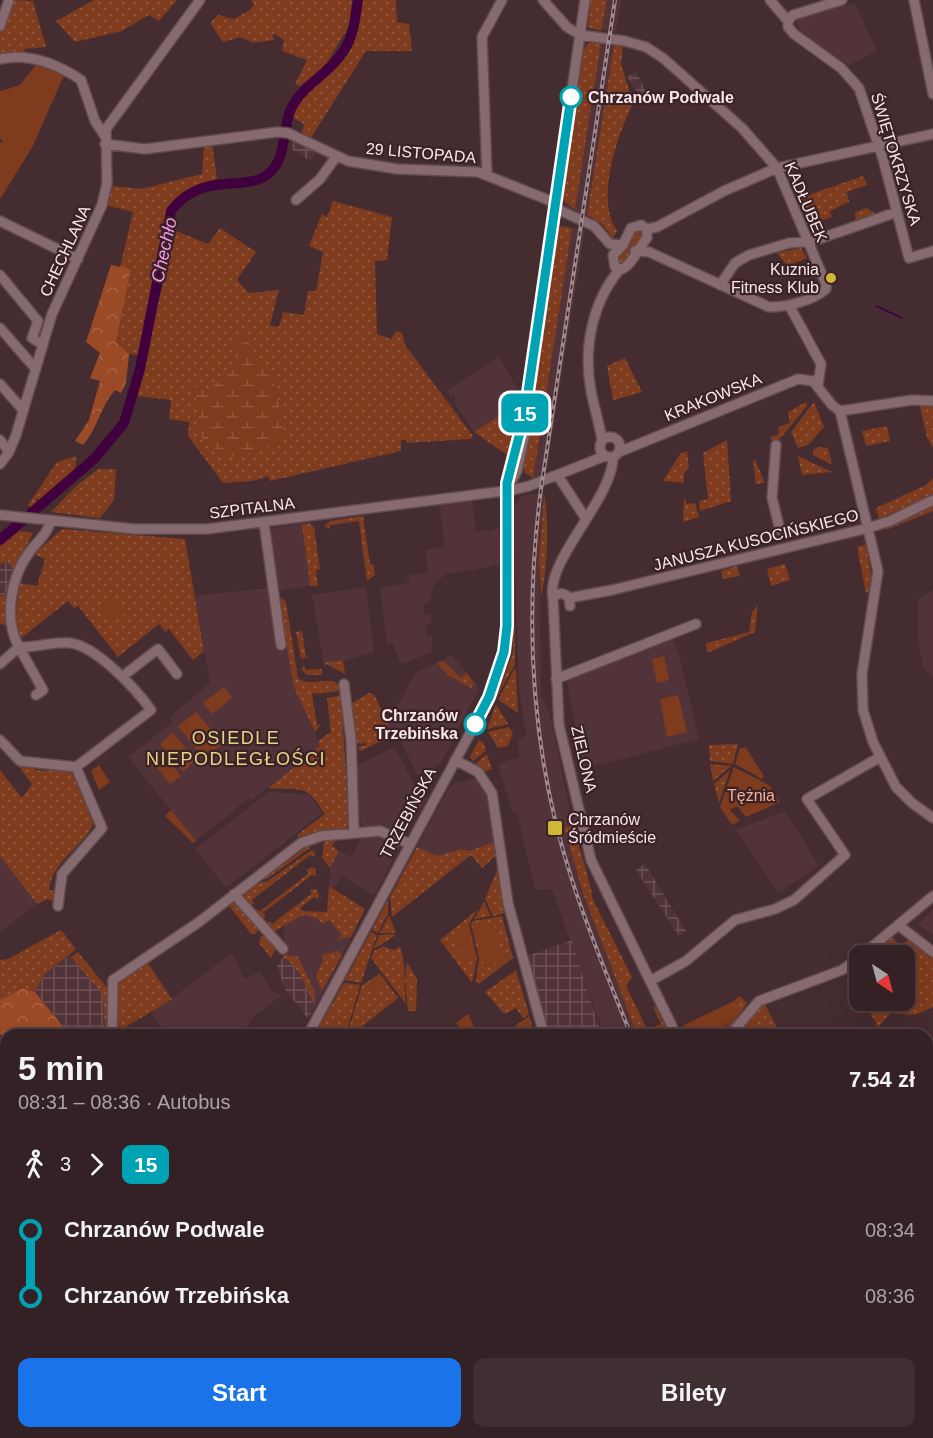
<!DOCTYPE html>
<html lang="pl">
<head>
<meta charset="utf-8">
<style>
  body { margin:0; font-family:Helvetica,sans-serif; background:#3f2e32; color:#f1f3f6; height:100vh; display:flex; flex-direction:column; font-size:22px; white-space:nowrap }
  * { box-sizing:border-box; margin:0 }
  p { font-size:20px; color:#a9a3a7 }
  .icon { flex:none; width:33px; height:33px; fill:none; stroke:currentColor; stroke-width:2; stroke-linecap:round; stroke-linejoin:round }
  .map { position:relative; flex:1; overflow:hidden }
  .drawer { position:absolute; left:0px; top:1029px; width:933px; height:410px; display:flex; flex-direction:column; background:#342125; border-radius:18px 18px 0 0; box-shadow:0 6px 24px #0002,0 0 0 2px #4e3e42 }
  .drawer>* { flex:none }
  .badge { padding:0 12px; border-radius:9px; font-size:21px; line-height:39px }
  .needle { width:39px; rotate:144deg }
  .tools { position:absolute; left:849px; top:945px; display:grid; gap:12px }
  .tools a { display:grid; place-items:center; width:66px; height:66px; border-radius:12px; background:#342125; box-shadow:0 6px 24px #0002,0 0 0 2px #4e3e42; font-size:30px }
  .map>.badge { position:absolute; translate:-50% -50%; box-shadow:0 0 0 3px #fff }
  .legs { display:flex; align-items:center; gap:9px; height:66px; padding:0 18px; font-size:20px }
  .legs p { margin-inline-start:auto }
  .headline { display:flex; align-items:center; justify-content:space-between; height:102px; padding:0 18px }
  h1 { font-size:33px; font-weight:700; line-height:45px }
  .action { display:flex; gap:12px; margin-top:auto; padding:12px 18px }
  .action a { flex:1; height:69px; border-radius:12px; background:#1a73e8; color:#fff; font-size:24px; font-weight:700; line-height:69px; text-align:center }
  .action a+a { background:#3f2e32; color:#f1f3f6 }
  ul { padding:0 18px; list-style:none }
  li { display:flex; align-items:center; gap:21px; height:66px; font-size:22px }
  li i { display:grid; place-items:center; width:9px; height:100%; margin:0 8px; background:currentColor }
  li i::after { content:''; width:15px; height:15px; margin:-8px; border:4px solid; border-radius:50%; background:#342125 }
  li p { margin-inline-start:auto }
  li:first-child i { background:linear-gradient(#0000 50%,currentColor 0) }
  li:last-child i { background:linear-gradient(currentColor 50%,#0000 0) }
  .map>svg:first-child { display:block }
  .built { fill:#53333a }
  .industrial { fill:url(#industrial-grid) }
  .grass { fill:url(#grass-dots) }
  .forest { fill:url(#forest-crowns) }
  .wetland { fill:url(#wetland-marsh) }
  .park { fill:#7e3b1d }
  .lines { fill:none; stroke-linecap:round; stroke-linejoin:round }
  .stream { stroke:#3f003d; stroke-width:1.5 }
  .river { stroke:#3f003d; stroke-width:10 }
  .minor-casing { stroke:#604b4f; stroke-width:12 }
  .major-casing { stroke:#604b4f; stroke-width:15 }
  .highway-casing { stroke:#604b4f; stroke-width:16 }
  .minor { stroke:#876a6f; stroke-width:9 }
  .major { stroke:#af5f87; stroke-width:12 }
  .highway { stroke:#c95897; stroke-width:14 }
  .rail-casing { stroke:#9f8a8e; stroke-width:4 }
  .rail { stroke:#3a2227; stroke-width:1.5; stroke-dasharray:4.5; stroke-linecap:butt }
  .line-1-casing { stroke:#fff; stroke-width:14 }
  .line-1 { stroke:#00a3b4; stroke-width:9 }
  .stop-1-dot { fill:#fff; stroke:#00a3b4; stroke-width:3 }
  .poi-dot { fill:#d1b736; stroke:#3a2227; stroke-width:2 }
  .labels { text-anchor:middle; dominant-baseline:central; stroke-width:4.5; stroke-linejoin:round; paint-order:stroke }
  .stop-label { font-size:16px; font-weight:bold; fill:#f8e7ea; stroke:#3a2227; text-anchor:start }
  .street-label { font-size:16px; fill:#f8e7ea; stroke:#3a2227 }
  .poi-label { font-size:16px; fill:#f8e7ea; stroke:#3a2227; text-anchor:end }
  .park-label { font-size:16px; fill:#f6b195; stroke:#3a2227 }
  .water-label { font-size:18px; font-style:italic; fill:#f59aec; stroke:#3a2227 }
  .neighbourhood-label { font-size:18px; letter-spacing:1.5px; fill:#e5d486; stroke:#3a2227 }
</style>
</head>
<body>
<div class="map">
<svg width="933" height="1438" viewBox="0 0 933 1438">
  <defs>
    <pattern id="industrial-grid" width="8" height="8" patternUnits="userSpaceOnUse" patternTransform="scale(1.5)"><rect width="8" height="8" fill="#53333a"/><path d="M0 4h8M4 0v8" fill="none" stroke="#6c5157"/></pattern>
    <pattern id="grass-dots" width="8" height="8" patternUnits="userSpaceOnUse" patternTransform="scale(1.5)"><rect width="8" height="8" fill="#7e3b1d"/><path d="M2 2h.1M6 6h.1" fill="none" stroke="#91573e" stroke-width="1.8" stroke-linecap="round"/></pattern>
    <pattern id="forest-crowns" width="20" height="18" patternUnits="userSpaceOnUse" patternTransform="scale(1.5)"><rect width="20" height="18" fill="#9b4a26"/><path d="M2 6a3 3 0 1 1 6 0M12 15a3 3 0 1 1 6 0" fill="none" stroke="#aa6446"/></pattern>
    <pattern id="wetland-marsh" width="20" height="14" patternUnits="userSpaceOnUse" patternTransform="scale(1.5)"><rect width="20" height="14" fill="#7e3b1d"/><path d="M1 5h8M5 5V1M11 12h8M15 12V8" fill="none" stroke="#91573e"/></pattern>
  </defs>
  <rect width="100%" height="100%" fill="#452c31"/>
  <path class="built" d="M591 0H621L616 32 588 27Z
    M855 3 877 51 848 65 802 35 795 19Z
    M591 40 614 45 587 215 567 207 563 200 583 50Z
    M560 226 585 230 546 473 533 478 524 472 556 234Z
    M499 357 522 397 521 404 474 432 455 404V394L451 397 446 391Z
    M531 494H544L539 560 541 695 550 714 573 825 564 828 583 893 637 1035H604L552 889 535 890 517 812 513 813 498 764 519 757 518 740 526 736 519 690 513 506 522 496Z
    M472 500 476 532 499 529 501 565 445 574 433 586 429 603 423 604 425 615 430 614 431 624 425 626 427 636 432 635V652L401 664 393 644H387L380 587 409 583V575L428 573 425 550 445 546 440 505Z
    M302 524 310 586 280 590 269 532 272 528Z
    M366 587 374 652 324 666 312 595Z
    M270 588 278 646 288 645 294 687 300 694 320 746 251 801 249 798 196 841 128 757 173 722 170 717 210 683 195 596Z
    M933 590V677L923 668 918 637V599Z
    M672 637 679 655 699 739 583 769 567 681Z
    M452 655 479 688 440 765 437 764 427 782 416 773 397 733 391 736 386 727 415 673Z
    M394 747 413 782 422 790 427 798 406 833 386 827H363L360 819 357 765Z
    M476 779 486 789 489 798 494 842 469 851 461 849 436 856 417 847 449 788 455 783Z
    M269 792 308 794 322 813 226 888 195 849Z
    M785 811 819 866 778 893 736 830Z
    M379 835 400 846 374 896 342 876 334 889 329 886 330 868 339 851 351 857 362 836Z
    M0 856 37 904 0 932Z
    M933 909V935L918 924Z
    M303 913 328 916 352 936 315 1006 294 963 283 957 286 946 283 945 285 924Z
    M232 953 244 979 260 972 272 992 283 994 253 1017 242 1035H178V1032L160 1026 151 1014Z
    M0 1200 6 1213V1286L0 1288Z
    M6 1307V1335L0 1338V1310Z"/>
  <path class="industrial" d="M636 72 651 101 645 105 627 76Z
    M295 138 309 147 308 149 313 151 317 149 310 161 290 148Z
    M7 561 14 571 8 593 0 596V564Z
    M645 864 686 931 679 936 636 870Z
    M572 940 580 968 602 1035H548L527 956Z
    M70 955 103 995 105 1035H70L35 992 44 975Z
    M283 957 294 963 299 971 315 1006 308 1019 285 989 277 966Z
    M933 1084V1114L927 1119V1089Z"/>
  <path class="grass" d="M12 0 33 1 46 47 25 49 24 53 0 57V31Z
    M94 0H177L159 21 149 15 122 31 75 42 56 21Z
    M251 0H352L349 26 328 61 321 70 300 86 295 84 307 60 282 51 284 40 273 33 274 40 253 43 241 37 223 42 210 23 218 15 234 19 250 10 254 4Z
    M360 0H396L397 22 409 24 412 51H366L309 141 301 136 304 124 292 117C299 84 342 69 354 37 358 26 359 12 360 0Z
    M591 0H607L601 31 588 27Z
    M591 40 601 43 575 210 563 200 583 50Z
    M614 45 623 46 621 63 633 104C617 135 595 200 617 231L613 238 602 224 587 215Z
    M212 143 217 179C189 187 177 194 164 221L139 355 129 354 116 342 131 269 120 267 133 212 106 205 112 186 141 189 202 174 204 144Z
    M863 176 867 185 847 192 849 202 830 211 832 217 808 225 797 199Z
    M333 201 392 217 387 260 375 261 377 334 391 339 396 331 402 333 405 345 473 436 471 439 407 443 406 440H401V451L270 481 268 476 253 481 223 483 188 436 189 422 169 419 171 400 135 396 176 231 208 244 220 228 256 252 237 280 249 293 279 290 270 325 279 327 283 312 304 315 308 291H316L323 252 309 246 322 214 327 217Z
    M867 208 875 214 856 221 855 212Z
    M560 226 572 228 533 478 524 472V455L556 234Z
    M639 229 643 231C643 240 628 262 620 263L617 256 633 232Z
    M801 248 807 258 787 266 777 253Z
    M625 358 642 392 613 400 607 366Z
    M806 402 807 406 778 441 772 440 770 437 779 434 778 427 790 423 788 412Z
    M814 402 824 427 808 445 798 448 791 432Z
    M519 403 521 404 520 411 507 455 474 432Z
    M923 405 933 406V448L927 437 920 407Z
    M887 426 890 441 866 446 862 431Z
    M727 440 731 501 700 511 699 501 708 499 703 453Z
    M820 447 828 448 832 465 813 455 814 449Z
    M687 451 689 468 684 473V483L663 481 680 454Z
    M76 456 75 472 32 509 28 505 57 462Z
    M798 456 832 472 802 475Z
    M753 460H755L765 483 756 484Z
    M98 469H116L114 500 100 518 51 512 76 486Z
    M933 478V495L879 519 876 508 926 485Z
    M544 494C550 521 547 571 541 597L539 560Z
    M684 497 687 504 695 503 699 517 683 522Z
    M933 505V511L886 530 885 526Z
    M363 516 370 564H373L375 575 367 581 359 521 330 525V529L324 526 330 521Z
    M309 523 314 527 320 569 316 570 318 586H310L302 524Z
    M62 529 185 539 204 651 193 660 169 629 165 632 159 624 118 657 78 606 74 608 68 601 20 639 16 619 19 583 37 586 45 559 34 554Z
    M19 531 33 533 14 571 7 561 0 564V546Z
    M511 534 514 537 515 664 497 697 513 652Z
    M866 545 873 585 866 594 857 546Z
    M785 564 790 580 771 586 767 569Z
    M737 566 740 576 723 579 721 571Z
    M8 593 6 625 0 624V596Z
    M282 598 286 602 298 678C312 689 327 674 339 685L340 691 312 694 317 725 321 724 315 732 294 687 279 602Z
    M758 605 755 632 707 653 706 643 749 632 752 612Z
    M302 631 306 657H310L301 659 296 632Z
    M343 660 345 674 324 663Z
    M443 661 461 678 467 673 476 686 473 684 471 688 448 675 437 663Z
    M304 665 306 670 322 669V675H307L301 669Z
    M515 668 516 672 518 713 498 700Z
    M369 693 374 694 385 718 391 719 386 727 391 736 361 751 357 748 366 745V743L356 744 352 703Z
    M341 695 349 825 345 828 319 831 298 837 297 835 325 814C305 783 304 791 268 788L320 746 318 741 331 732 327 698Z
    M496 704 508 724 487 729Z
    M509 727 513 733 508 746 498 748 488 732Z
    M479 740 484 743 486 751 473 761 470 756Z
    M738 744 733 764 710 761 709 745Z
    M487 754 492 769 484 772 476 763Z
    M16 763 35 764V770C49 772 61 768 72 770 79 785 93 806 93 821 92 841 52 859 49 890L54 891 55 902 47 899 37 904 0 856V770L22 798 32 784Z
    M710 764 731 766 713 781Z
    M730 770 719 803 714 784Z
    M573 825C576 839 594 891 592 898L632 977 626 986 647 1029 661 1024 653 1007H656L669 1035H637L583 893 564 827Z
    M338 837 332 846 339 851 330 868 322 858 324 842Z
    M494 842 495 856 482 868 471 855 392 917 390 897 417 847 436 856 461 849 469 851Z
    M309 845 310 848 268 878 252 883 282 860 285 863Z
    M312 850 315 853 314 857 310 855 252 900 254 904 249 906 240 895 252 885 268 881Z
    M312 867 316 869V876L312 875 263 913 266 917 260 919 255 913 256 909 260 911 309 873 306 870Z
    M497 870 505 913 493 916 485 899Z
    M329 886 365 909 351 937 338 939 342 935 329 920 323 924 317 918 303 915 275 931 267 925 269 921 272 924 311 894V889L317 890 319 897 317 899 314 897 300 908 303 911 327 912Z
    M388 900V913L378 933 372 930Z
    M232 902 237 903 259 927 256 934H251L230 907Z
    M484 902 491 916 475 919H474Z
    M477 910 469 924 477 958 472 983 440 940Z
    M389 915 396 933H380Z
    M502 916 513 958 479 984 476 981 479 958 471 924 473 921Z
    M61 930 76 949 44 975 35 992 23 988 0 1000V960L8 959Z
    M371 932 377 935 361 983 345 980Z
    M390 934 396 935 374 949 379 935Z
    M266 935 276 949 271 958 259 943 261 936Z
    M891 936 900 945 909 940 933 958V1007L915 1015 891 1013 878 1027 864 1001 904 1000V956L869 955Z
    M383 946 394 950 400 946C407 965 403 984 406 1004L371 958 374 951Z
    M338 951 342 955 322 991 316 976 323 961 322 955Z
    M78 952 108 989V1029H105L103 995 71 957Z
    M285 955 298 957 314 990 315 1006C306 987 301 968 283 957Z
    M147 962 172 999C154 1012 134 1020 117 1033L118 985 121 980Z
    M407 962 417 979 416 1011H408L405 981Z
    M516 970 529 1014 523 1018 516 1008 504 1014 485 992Z
    M380 974 398 998 358 1030 362 1035H347L362 985Z
    M344 983 360 985 346 1035H330L319 1027Z
    M740 996 747 1003 727 1032 723 1035H713L723 1030 739 1009 734 1001Z
    M764 1003 781 1035H737L755 1009Z
    M529 1016 535 1035H513L510 1030Z
    M933 1148V1312L927 1315V1153Z
    M6 1335V1377H0V1338Z
    M933 1351V1438H900L898 1433 927 1432V1354Z
    M0 1385H6V1432L78 1433 74 1438H0Z
    M100 1432 132 1433 134 1438H97Z
    M541 1432 542 1438H141L139 1433Z
    M602 1433V1432L677 1433 663 1438H589Z"/>
  <path class="forest" d="M111 265 131 269 116 342 129 354 126 383 121 393 115 390C100 407 98 428 83 445L75 441 89 420 100 381 90 378 100 353 86 342Z
    M23 988 35 992 70 1035H6V1049L0 1047V1000Z"/>
  <path class="wetland" d="M234 335 244 337 274 378 284 432 264 450 228 458 202 438 194 387 209 389 239 365Z"/>
  <path class="park" d="M38 62 65 73 32 148 0 199V143L3 141 0 139V91L20 85Z
    M112 597 124 614 112 623 100 606Z
    M664 656 669 680 657 683 652 659Z
    M224 687 232 698 212 714 203 703Z
    M678 695 687 732 667 737 660 699Z
    M196 712 223 744 204 759 178 726Z
    M173 733 196 760 183 772 160 744Z
    M740 748H746L764 776 762 779 735 764Z
    M164 755 181 776 170 784 154 764Z
    M99 765 110 782 99 790 91 771Z
    M734 767 769 785 780 802 746 817 737 806 730 810 740 821 732 825 720 807Z
    M171 810 196 841 193 843 165 816Z
    M494 922 504 960 484 966 474 927Z
    M469 931 476 957 461 961 455 935Z
    M370 984a8 8 0 1 1 16 0a8 8 0 1 1-16 0Z
    M734 1001 740 1008C722 1031 710 1046 682 1026Z
    M468 1014 476 1031 466 1035 456 1023Z"/>
  <g class="lines">
    <path class="stream" d="M287 123 291 126
      M876 306 902 318
      M37 500 43 504
      M14 529 17 532
      M7 535 10 538
      M27 1035H38
      M0 1036 6 1039
      M927 1362 933 1359
      M0 1370H6
      M471 1432 478 1438
      M795 1437 796 1438"/>
    <path class="river" d="M0 540 94 459 124 423 140 369 171 211C189 187 211 184 239 183 247 182 255 182 262 178 289 164 280 133 291 109 302 85 329 74 343 52 354 36 355 19 358 0"/>
    <g class="minor-casing">
      <path id="minor" d="M543 0 567 27 580 35 625 41 646 47 663 58 742 128 777 168 826 284V289C812 301 787 307 769 307L649 252 635 251
        M770 0 788 21V27L794 34 841 68 859 88 883 159 909 258 933 251
        M914 0 933 94
        M788 21 793 15 842 0
        M0 26 9 0
        M0 59C29 53 57 64 81 80L95 121 104 135
        M105 144 145 149 277 132 288 133 348 161 397 169 478 172 556 203
        M487 175 482 37 502 0
        M296 200 320 179 336 157
        M555 208 594 226 610 244 623 245
        M0 221 78 259
        M641 225 647 229V238C639 247 632 265 622 269L615 267 613 255 623 245 631 228Z
        M647 229 657 227 724 191 777 168 933 134
        M0 275 38 321 32 338 43 345
        M720 285 735 263 749 255 789 243 813 241 897 212
        M789 305 821 364 818 385
        M0 328 35 368
        M0 384 23 410
        M840 411 878 571 862 674 863 710 873 742 896 787 912 803 933 818
        M600 447a10 10 0 1 1 20 0a10 10 0 1 1-20 0Z
        M0 440 9 452
        M602 441C600 425 594 408 591 391 583 349 592 302 620 269
        M776 445 772 498 780 530
        M619 452 798 379 813 381 832 405 840 411 912 400 933 401
        M0 464 9 452 16 435 52 314 102 205 107 183 106 129 200 0
        M558 476 586 519
        M507 490 517 471 525 433
        M0 515 135 529H207L512 490 529 486 605 456
        M264 523 281 645
        M553 598C545 560 613 499 613 457
        M569 598 612 590 868 528 890 521 933 500
        M570 606 569 598C564 592 558 592 553 598L559 725 591 860 672 1026 674 1035
        M0 664 19 647C3 619 11 575 31 550 40 539 47 534 51 520
        M123 676 158 649 177 674
        M556 679 696 624
        M344 684 351 739 354 832
        M36 695 43 690 19 647C36 648 53 641 70 643 96 646 136 689 151 710L76 767 102 828 62 874 58 906
        M0 740 20 761 76 767
        M455 760 478 772 492 793 508 903 544 1035
        M234 894 283 949
        M898 925 933 952
        M861 956 933 896
        M650 981 686 961 735 920 775 909 794 900 845 855 807 799 880 757
        M112 1035 113 980 199 922 301 843 321 836 380 831 410 844
        M308 1035 482 711 499 671 504 652 507 626V483L525 413 585 0
        M730 1035 759 1001 842 970 860 957
        M0 1102H6
        M720 1432V1438"/>
    </g>
    <g class="major-casing">
      <path id="major" d="M927 1149 933 1144
        M0 1300 6 1297
        M0 1382H6
        M91 1438 95 1432"/>
    </g>
    <g class="highway-casing">
      <path id="highway" d="M927 1327 933 1324
        M927 1347 933 1344
        M136 1432 137 1438
        M79 1438 85 1432
        M692 1438 704 1432
        M736 1438 748 1432"/>
    </g>
    <use href="#minor" class="minor"/>
    <use href="#major" class="major"/>
    <use href="#highway" class="highway"/>
    <g class="rail-casing">
      <path id="rail" d="M615 0 541 489C524 619 531 752 571 877 588 931 610 983 631 1035
        M854 519 856 513
        M752 1432 753 1438"/>
    </g>
    <use href="#rail" class="rail"/>
  </g>
  <g class="lines">
    <g class="line-1-casing">
      <path id="line-1" d="M475 724 489 697 504 652 507 626V483L525 413 571 97"/>
    </g>
    <use href="#line-1" class="line-1"/>
  </g>
  <g class="stop-1-dot">
    <circle cx="571" cy="97" r="10"/>
    <circle cx="475" cy="724" r="10"/>
  </g>
  <g class="poi-dot">
    <circle cx="831" cy="278" r="6"/>
    <rect x="547" y="820" width="16" height="16" rx="3"/>
  </g>
  <g class="labels">
    <g class="stop-label">
      <text x="588" y="97">Chrzanów Podwale</text>
      <text x="458" y="715" text-anchor="end">Chrzanów<tspan x="458" dy="18">Trzebińska</tspan></text>
    </g>
    <g class="street-label">
      <text transform="translate(421 153) rotate(5)">29 LISTOPADA</text>
      <text transform="translate(896 159) rotate(73)">ŚWIĘTOKRZYSKA</text>
      <text transform="translate(806 202) rotate(67)">KADŁUBEK</text>
      <text transform="translate(65 251) rotate(-65)">CHECHLANA</text>
      <text transform="translate(713 397) rotate(-22)">KRAKOWSKA</text>
      <text transform="translate(252 508) rotate(-7)">SZPITALNA</text>
      <text transform="translate(756 540) rotate(-14)">JANUSZA KUSOCIŃSKIEGO</text>
      <text transform="translate(584 759) rotate(77)">ZIELONA</text>
      <text transform="translate(408 813) rotate(-62)">TRZEBIŃSKA</text>
    </g>
    <g class="poi-label">
      <text x="819" y="269">Kuznia<tspan x="819" dy="18">Fitness Klub</tspan></text>
      <text x="568" y="819" text-anchor="start">Chrzanów<tspan x="568" dy="18">Śródmieście</tspan></text>
    </g>
    <g class="park-label">
      <text x="751" y="795">Tężnia</text>
    </g>
    <g class="water-label">
      <text transform="translate(164 250) rotate(-78)">Chechło</text>
    </g>
    <g class="neighbourhood-label">
      <text x="236" y="738">OSIEDLE<tspan x="236" dy="21">NIEPODLEGŁOŚCI</tspan></text>
    </g>
  </g>
</svg>
<div class="tools">
<a><svg class="needle" viewBox="-14 -14 28 28"><path d="M0-13l5 13h-10z" fill="#e53935"/><path d="M0 13l5-13h-10z" fill="#a9a3a7"/></svg></a>
</div>
<b class="badge" style="left:525px;top:413px;background:#00a3b4;color:#fff">15</b>
<section class="drawer">
<div class="headline"><div><h1>5 min</h1><p>08:31 – 08:36 · Autobus</p></div><b>7.54 zł</b></div>
<div class="legs"><svg class="icon" aria-label="walk" viewBox="0 0 24 24"><circle cx="13" cy="4" r="2"/><path d="M13 8l-2 6 4 7M11 14l-3 7M7 12l3-4h3l4 4"/></svg>3<svg class="icon" aria-label="forward" viewBox="0 0 24 24"><path d="M9 5l7 7-7 7"/></svg><b class="badge" style="background:#00a3b4;color:#fff">15</b></div>
<ul>
<li><i style="color:#00a3b4"></i><b>Chrzanów Podwale</b><p>08:34</p></li>
<li><i style="color:#00a3b4"></i><b>Chrzanów Trzebińska</b><p>08:36</p></li>
</ul>
<div class="action"><a>Start</a><a>Bilety</a></div>
</section>
</div>
</body>
</html>
